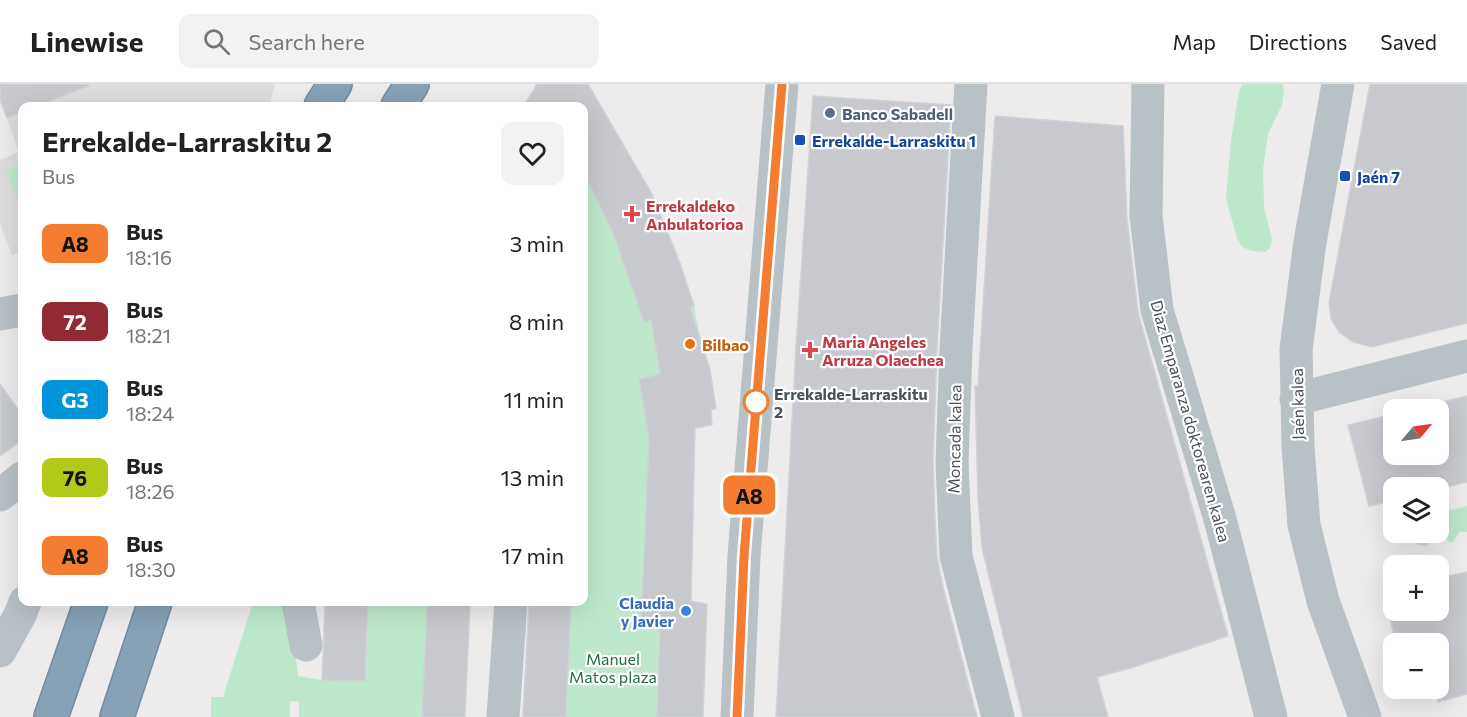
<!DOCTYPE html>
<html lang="en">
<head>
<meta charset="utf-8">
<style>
  body { margin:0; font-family:Commissioner,sans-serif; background:#f2f2f2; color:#222; height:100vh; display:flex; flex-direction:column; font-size:22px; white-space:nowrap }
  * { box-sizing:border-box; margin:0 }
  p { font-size:20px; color:#767676 }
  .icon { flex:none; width:33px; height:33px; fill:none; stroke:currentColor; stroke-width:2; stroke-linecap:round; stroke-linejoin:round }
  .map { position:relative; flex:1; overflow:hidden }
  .panel { position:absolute; left:18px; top:18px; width:570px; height:504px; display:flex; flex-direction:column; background:#fff; border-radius:12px; box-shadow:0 6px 24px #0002 }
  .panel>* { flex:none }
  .badge { padding:0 12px; border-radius:9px; font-size:21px; line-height:39px }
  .needle { width:39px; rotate:61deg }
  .controls { position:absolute; left:1383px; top:315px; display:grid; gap:12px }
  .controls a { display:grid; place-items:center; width:66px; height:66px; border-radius:12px; background:#fff; box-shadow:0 6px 24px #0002; font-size:30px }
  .map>.badge { position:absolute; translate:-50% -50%; box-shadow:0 0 0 3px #fff }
  .round { display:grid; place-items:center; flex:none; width:63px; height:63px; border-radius:12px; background:#f2f2f2 }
  .overview { display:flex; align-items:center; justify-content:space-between; height:102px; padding:0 24px }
  h1 { font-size:28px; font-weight:700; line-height:45px }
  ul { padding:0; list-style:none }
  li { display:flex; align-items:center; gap:18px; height:78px; padding:0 24px }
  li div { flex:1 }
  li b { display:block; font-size:22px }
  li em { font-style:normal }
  li .badge { min-width:66px; font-weight:700; text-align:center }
  header { display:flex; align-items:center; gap:36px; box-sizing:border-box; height:84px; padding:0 30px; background:#fff; border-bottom:2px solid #e0e0e0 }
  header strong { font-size:28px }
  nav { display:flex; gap:33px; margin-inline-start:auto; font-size:21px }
  .search { width:420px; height:54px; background:#f2f2f2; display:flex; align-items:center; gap:15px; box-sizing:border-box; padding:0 21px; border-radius:12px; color:#767676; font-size:22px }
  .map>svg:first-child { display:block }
  .education { fill:#dfdcdd }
  .green { fill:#bde8cb }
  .building { fill:#c7c9ce; stroke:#d0d2d6; stroke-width:1.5 }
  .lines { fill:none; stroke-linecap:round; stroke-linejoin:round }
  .highway-casing { stroke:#738ca1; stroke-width:36 }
  .minor { stroke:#b8c1c6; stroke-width:33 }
  .highway { stroke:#88a1b5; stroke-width:33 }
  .line-casing { stroke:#fff; stroke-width:14 }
  .line { stroke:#f57d32; stroke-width:9 }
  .service-dot { fill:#5c6f8a; stroke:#fff; stroke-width:2 }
  .transit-dot { fill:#1a4fb4; stroke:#fff; stroke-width:2 }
  .health-dot { fill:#e0444e; stroke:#fff; stroke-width:2 }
  .food-dot { fill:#e8710a; stroke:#fff; stroke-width:2 }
  .stop-dot { fill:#fff; stroke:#f57d32; stroke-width:3 }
  .shop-dot { fill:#3f7fe0; stroke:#fff; stroke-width:2 }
  .labels { text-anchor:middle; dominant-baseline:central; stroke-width:4.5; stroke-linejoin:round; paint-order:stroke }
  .service-label { font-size:16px; font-weight:bold; fill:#4e5e75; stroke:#fff; text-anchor:start }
  .transit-label { font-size:16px; font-weight:bold; fill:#164399; stroke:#fff; text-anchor:start }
  .health-label { font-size:16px; font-weight:bold; fill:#be3a42; stroke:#fff; text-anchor:start }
  .food-label { font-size:16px; font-weight:bold; fill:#c56008; stroke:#fff; text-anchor:start }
  .stop-label { font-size:16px; font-weight:bold; fill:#465056; stroke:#fff; text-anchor:start }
  .street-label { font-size:16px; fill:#465056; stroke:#fff }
  .shop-label { font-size:16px; font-weight:bold; fill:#366cbe; stroke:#fff; text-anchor:end }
  .park-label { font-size:16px; fill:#206e42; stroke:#fff }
</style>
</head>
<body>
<header>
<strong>Linewise</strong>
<div class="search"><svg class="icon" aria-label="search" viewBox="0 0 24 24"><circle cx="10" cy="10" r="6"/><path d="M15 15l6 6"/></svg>Search here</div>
<nav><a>Map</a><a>Directions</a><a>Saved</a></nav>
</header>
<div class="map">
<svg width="1467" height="633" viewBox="0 0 1467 633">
  <rect width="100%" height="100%" fill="#eeebec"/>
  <path class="education" d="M0 0H275L269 22H22V168L12 171 0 140V76L19 68 0 16Z"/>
  <path class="green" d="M1242 0H1283L1284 8 1282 21 1268 50 1263 85 1264 124 1272 155 1270 164 1265 168 1252 167 1242 163 1237 154 1226 115 1231 56 1239 8Z
    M22 80V129L6 87Z
    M587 95 613 149 644 238 694 222 701 258 660 290 639 295 649 354 641 540 660 542 657 633H566L571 518H584V97Z
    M1467 422V448H1459L1454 457 1451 459 1443 453H1438L1426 462 1418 461 1410 449 1438 448 1439 429Z
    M253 518H290L298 592 322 596 365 597 368 518H427L422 633H299V618L290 617V633H211V613H223Z"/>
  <path class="building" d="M0 0H89V2L36 22H22V28L7 34 0 16Z
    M537 0H588L652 110 680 179 694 222 690 223 710 286 716 324 711 326 712 341 695 344 691 517 707 520 703 633H657L660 542 641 540 649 354 639 295 660 290 651 236 644 238 613 149 584 89V22H524Z
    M1370 0H1467V239L1372 263 1353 258 1339 248 1331 235 1329 218Z
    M813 12 951 21 937 264 933 377 935 433 937 473 944 507 977 633H776L796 263Z
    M995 32 1123 42 1127 134 1138 228 1228 552 1131 584 1097 593 1108 633H1023L982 464 978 414 975 302H978Z
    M0 300 22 331V356L0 372Z
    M1467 312V398L1443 404H1394V416L1369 422 1348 341 1394 330V370H1438V319Z
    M1467 488V610L1438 618V560H1396L1388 526H1438V494Z
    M325 518H368L365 597 322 596Z
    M427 518H470L465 633H422Z
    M529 518H571L566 633H523Z"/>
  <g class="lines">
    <g class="highway-casing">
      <path id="highway" d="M321 22 335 0
        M398 22 412 0
        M51 633 91 518
        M117 633 155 518"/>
    </g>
    <path class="minor" d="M971 0 956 265 952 378 956 472 998 633
      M1148 0 1146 132 1157 226 1220 435 1271 633
      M1338 0 1310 158 1296 265 1298 363 1304 441 1323 517 1365 633
      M0 230 22 226
      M1296 315 1467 272
      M0 411 22 394
      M298 518 306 561
      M0 567 20 531 25 518
      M503 633 511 518
      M737 633 744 472 782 0"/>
    <use href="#highway" class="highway"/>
  </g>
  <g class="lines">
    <g class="line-casing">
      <path id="line" d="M737 633 744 472 782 0"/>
    </g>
    <use href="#line" class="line"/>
  </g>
  <circle class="service-dot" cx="830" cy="29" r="6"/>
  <g class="transit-dot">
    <rect x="794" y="50" width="12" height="12" rx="3"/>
    <rect x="1339" y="86" width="12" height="12" rx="3"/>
  </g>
  <g class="health-dot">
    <path d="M629 121h6v6h6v6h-6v6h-6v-6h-6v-6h6z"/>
    <path d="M807 257h6v6h6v6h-6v6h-6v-6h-6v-6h6z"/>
  </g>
  <circle class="food-dot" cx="690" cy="260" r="6"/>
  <circle class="stop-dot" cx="756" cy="318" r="12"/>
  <circle class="shop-dot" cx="686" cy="527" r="6"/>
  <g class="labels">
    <g class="service-label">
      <text x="842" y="29">Banco Sabadell</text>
    </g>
    <g class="transit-label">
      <text x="812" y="56">Errekalde-Larraskitu 1</text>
      <text x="1357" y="92">Jaén 7</text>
    </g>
    <g class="health-label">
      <text x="646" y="121">Errekaldeko<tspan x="646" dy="18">Anbulatorioa</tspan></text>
      <text x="822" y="257">Maria Angeles<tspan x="822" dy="18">Arruza Olaechea</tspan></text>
    </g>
    <g class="food-label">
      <text x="702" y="260">Bilbao</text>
    </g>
    <g class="stop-label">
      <text x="774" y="309">Errekalde-Larraskitu<tspan x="774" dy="18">2</tspan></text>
    </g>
    <g class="street-label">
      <text transform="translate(1297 320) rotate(-91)">Jaén kalea</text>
      <text transform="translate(1191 337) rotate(74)">Diaz Emparanza doktorearen kalea</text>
      <text transform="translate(954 355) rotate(-89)">Moncada kalea</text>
    </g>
    <g class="shop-label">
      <text x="674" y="518">Claudia<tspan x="674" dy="18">y Javier</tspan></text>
    </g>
    <g class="park-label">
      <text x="613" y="574">Manuel<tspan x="613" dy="18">Matos plaza</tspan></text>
    </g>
  </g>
</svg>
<div class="controls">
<a><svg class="needle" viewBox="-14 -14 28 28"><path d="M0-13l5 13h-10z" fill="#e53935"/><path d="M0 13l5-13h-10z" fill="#767676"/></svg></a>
<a><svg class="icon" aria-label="layers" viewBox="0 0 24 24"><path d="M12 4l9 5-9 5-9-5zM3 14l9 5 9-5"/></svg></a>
<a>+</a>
<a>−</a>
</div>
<b class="badge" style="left:749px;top:411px;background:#f57d32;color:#111">A8</b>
<section class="panel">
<div class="overview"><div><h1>Errekalde-Larraskitu 2</h1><p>Bus</p></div><a class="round"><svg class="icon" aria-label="heart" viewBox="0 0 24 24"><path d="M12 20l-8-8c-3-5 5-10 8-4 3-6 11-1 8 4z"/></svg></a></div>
<ul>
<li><span class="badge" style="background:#f57d32;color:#111">A8</span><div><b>Bus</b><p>18:16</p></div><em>3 min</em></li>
<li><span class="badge" style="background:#922a33;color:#fff">72</span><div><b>Bus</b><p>18:21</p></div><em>8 min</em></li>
<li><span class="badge" style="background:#0095da;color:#fff">G3</span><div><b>Bus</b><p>18:24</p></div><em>11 min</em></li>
<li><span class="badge" style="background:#b3c919;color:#111">76</span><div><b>Bus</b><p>18:26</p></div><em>13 min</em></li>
<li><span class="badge" style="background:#f57d32;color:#111">A8</span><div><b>Bus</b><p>18:30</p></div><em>17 min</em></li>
</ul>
</section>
</div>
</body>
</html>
